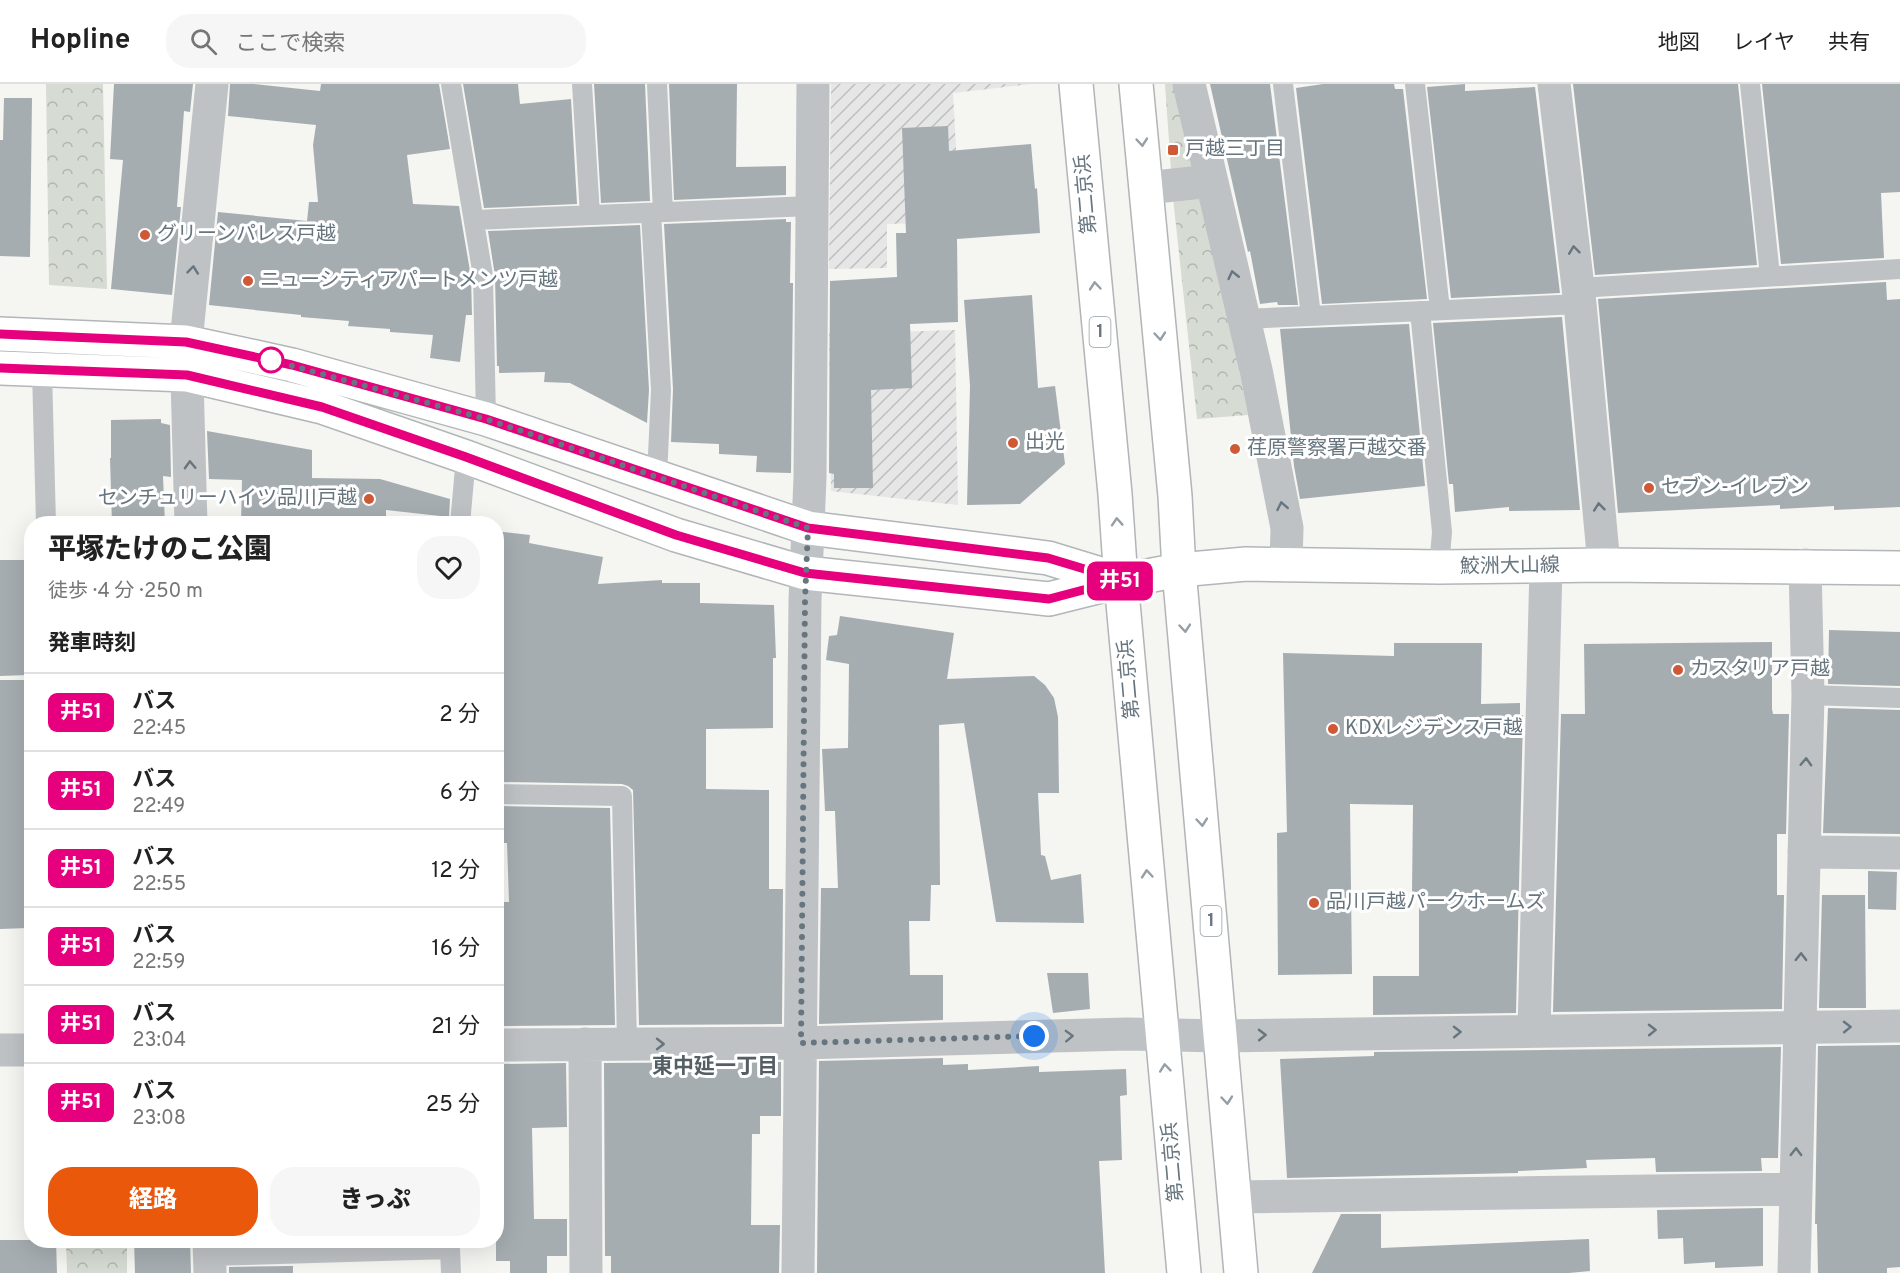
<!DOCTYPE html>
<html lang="ja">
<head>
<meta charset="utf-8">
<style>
  body { margin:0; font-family:Overpass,"Noto Sans JP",sans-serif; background:#f6f6f6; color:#222; height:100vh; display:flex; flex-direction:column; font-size:22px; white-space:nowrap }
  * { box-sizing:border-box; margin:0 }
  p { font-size:20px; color:#767676 }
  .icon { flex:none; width:33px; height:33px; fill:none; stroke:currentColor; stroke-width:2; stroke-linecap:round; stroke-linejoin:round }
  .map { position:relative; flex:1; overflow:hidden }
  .side { position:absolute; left:24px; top:432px; width:480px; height:732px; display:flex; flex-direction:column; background:#fff; border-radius:24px; box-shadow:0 6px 24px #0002 }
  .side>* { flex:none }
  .badge { padding:0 12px; border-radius:9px; font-size:21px; line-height:39px }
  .you { position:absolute; width:30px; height:30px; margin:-15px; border:4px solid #fff; border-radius:50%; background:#1a73e8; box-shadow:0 0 0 9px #1a73e833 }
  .map>.badge { position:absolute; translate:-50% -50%; box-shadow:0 0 0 3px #fff }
  h2 { padding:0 24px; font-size:22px; line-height:54px }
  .round { display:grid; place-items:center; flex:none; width:63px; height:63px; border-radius:24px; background:#f6f6f6 }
  .overview { display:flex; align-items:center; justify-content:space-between; height:102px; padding:0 24px }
  h1 { font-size:28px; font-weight:800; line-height:45px }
  .action { display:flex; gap:12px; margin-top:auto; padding:12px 24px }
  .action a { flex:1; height:69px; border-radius:24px; background:#ea580c; color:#fff; font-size:24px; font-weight:800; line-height:69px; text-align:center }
  .action a+a { background:#f6f6f6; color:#222 }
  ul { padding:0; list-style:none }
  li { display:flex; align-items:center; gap:18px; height:78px; padding:0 24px; border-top:2px solid #e0e0e0 }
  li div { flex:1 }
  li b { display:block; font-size:22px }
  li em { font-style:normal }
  li .badge { min-width:66px; font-weight:700; text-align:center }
  header { display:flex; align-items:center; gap:36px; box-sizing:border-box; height:84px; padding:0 30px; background:#fff; border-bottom:2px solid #e0e0e0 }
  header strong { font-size:28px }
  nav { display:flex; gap:33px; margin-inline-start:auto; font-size:21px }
  .search { width:420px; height:54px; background:#f6f6f6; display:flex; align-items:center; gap:15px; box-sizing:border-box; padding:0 21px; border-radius:24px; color:#767676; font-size:22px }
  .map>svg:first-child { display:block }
  .industrial { fill:url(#industrial-furrows) }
  .park { fill:url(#park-crowns) }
  .building { fill:#a6adb1 }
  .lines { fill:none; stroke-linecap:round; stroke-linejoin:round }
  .secondary-casing { stroke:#b1b6b9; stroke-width:36 }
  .highway-casing { stroke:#b1b5b7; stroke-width:36 }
  .lane { stroke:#bec2c5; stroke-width:20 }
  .street { stroke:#bec2c5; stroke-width:33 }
  .secondary { stroke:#fff; stroke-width:33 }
  .highway { stroke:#fff; stroke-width:33 }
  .oneway { stroke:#959ea5 }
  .oneway2 { stroke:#67757f }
  .line-casing { stroke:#fff; stroke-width:14 }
  .line { stroke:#e6007e; stroke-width:9 }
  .walk { stroke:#67757f; stroke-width:6; stroke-dasharray:0 10.8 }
  .poi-dot { fill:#cf5937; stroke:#fff; stroke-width:2 }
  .stop-dot { fill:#fff; stroke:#e6007e; stroke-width:3 }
  .labels { text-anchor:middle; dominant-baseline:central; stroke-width:6; stroke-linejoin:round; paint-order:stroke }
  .shield { fill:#fff; stroke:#959ea5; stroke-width:1.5 }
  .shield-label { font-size:18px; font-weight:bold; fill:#67757f }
  .poi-label { font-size:20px; fill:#67757f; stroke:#fff; text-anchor:start }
  .street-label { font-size:20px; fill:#67757f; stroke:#fff }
  .neighbourhood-label { font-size:21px; font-weight:bold; fill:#545e65; stroke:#fff }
</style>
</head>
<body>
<header>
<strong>Hopline</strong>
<div class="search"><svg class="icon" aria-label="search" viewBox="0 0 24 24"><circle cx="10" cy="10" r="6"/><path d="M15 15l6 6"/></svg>ここで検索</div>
<nav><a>地図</a><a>レイヤ</a><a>共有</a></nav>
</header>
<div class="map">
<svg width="1900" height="1189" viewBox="0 0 1900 1189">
  <defs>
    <pattern id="industrial-furrows" width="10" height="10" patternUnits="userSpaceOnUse" patternTransform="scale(1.5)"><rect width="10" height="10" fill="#e5e6e5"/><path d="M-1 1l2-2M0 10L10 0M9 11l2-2" fill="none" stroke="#bdbfbf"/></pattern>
    <pattern id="park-crowns" width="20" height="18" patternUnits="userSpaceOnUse" patternTransform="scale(1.5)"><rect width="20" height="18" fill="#d6dbd3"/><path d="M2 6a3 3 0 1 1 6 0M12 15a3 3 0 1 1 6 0" fill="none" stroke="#b1b6b0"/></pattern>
  </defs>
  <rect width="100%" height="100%" fill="#f5f5f2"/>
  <path class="industrial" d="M831 0H1030L953 9 960 138 887 140V184L829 185Z
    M955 246 958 421 831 407 829 250Z"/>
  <path class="park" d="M46 0H103L107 205 49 201Z
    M1165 0H1181L1198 83 1171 86Z
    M1205 110 1248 331 1197 335 1173 114Z
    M66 1157H127V1189H67Z"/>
  <path class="building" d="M114 0H193L190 28 184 27 177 123H181L172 211 111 205 123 76 110 75Z
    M230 0H253L320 7 321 0H439L450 65 407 71 413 120 459 122 471 193 472 231H466L460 278 430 274 433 251 390 248V245L348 242 349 237 301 233V231L209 221 218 128 307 137 309 118H318L313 61 316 41 228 32Z
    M463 0H518L520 20 571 15 577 120 484 124Z
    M594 0H645L650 117 601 119Z
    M669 0H737L736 83 786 82V111L674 116Z
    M1210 0H1270L1298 221H1278L1277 218 1260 220 1250 167 1248 168Z
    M1323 0H1394L1395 5H1403L1427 215 1322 220 1296 4Z
    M1465 0V7L1535 3 1560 209 1451 214 1427 3Z
    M1573 0H1738L1757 181 1595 191Z
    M1762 0H1900V108L1881 109 1884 174 1781 180Z
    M4 14H32L30 173 0 172V56H3Z
    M948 42 949 67 1031 60 1035 105 1037 104 1040 149 957 155 958 238 910 240 912 304 871 306 873 404H834V390L829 389 830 197 897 193 896 149H906L902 44Z
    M786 135V138H791L790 199H793L791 389 756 388 757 372 719 370V360L671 358 673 305 664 140Z
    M640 141 649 306 647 339 570 299 544 298 545 288 499 289V282H497L495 192 488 147Z
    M1886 198 1887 216 1900 215V423L1834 426V422L1780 425V421L1618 429 1598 215Z
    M1032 211 1038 304 1055 302 1065 380 1020 420 967 421 970 302 964 216Z
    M1562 233 1580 426 1509 427V423L1455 428 1453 400H1449L1433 239Z
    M1409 240 1425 402 1300 415 1294 382 1280 245Z
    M161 335V339L170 341 171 393 163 392 165 440H112L110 374H111V336Z
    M207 347 312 366V394L380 395 450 415 449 433 386 426V440H241L242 396 209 395Z
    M496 447 530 451 529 459 603 473 598 500 662 496V499H700V519L774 521 776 574H773V644L706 645V705L769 706V805H783L782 940 639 941 633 706 628 702 622 700 501 698V691H497Z
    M0 476H25L28 591 0 592Z
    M840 532 954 549 947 595 1034 592 1045 601 1054 614 1058 633 1059 709H1038L1041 771 1045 772 1051 796 1081 790 1084 839 996 838 964 639 939 641 940 801H931L930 837H909L910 891H943V936L819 940 821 804H838L835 727H825L822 665 848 664 849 580 826 576 829 552 837 551Z
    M1829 546 1900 548V602L1828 600Z
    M1772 558V625L1773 630H1789L1786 750H1777V811H1784L1782 925 1553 928 1561 630H1585L1584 560Z
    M1394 559H1482L1481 620 1520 619V631H1523L1516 929 1373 931V892H1419V808H1412L1413 721 1350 720 1352 890 1278 891 1277 749 1287 748 1283 569 1394 572Z
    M0 596H24L31 791H26L28 844 0 845Z
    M1828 624 1900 626V750L1823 749Z
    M500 722 610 724 615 941 499 942V846H496V818H509L507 759H500Z
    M1868 787 1897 788 1896 826 1868 825Z
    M1822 811H1865L1866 924H1819Z
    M1047 889H1088L1090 925 1053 929Z
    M1900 961V1183L1887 1184V1189H1818L1817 1140H1815L1818 962Z
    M1781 963 1778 1074H1761L1762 1087 1656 1088 1655 1074 1586 1076 1587 1084 1518 1087V1089L1287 1094 1280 975 1374 972V968Z
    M943 974V981L968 980V986L1039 982V988L1126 985 1127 1011 1120 1012 1122 1076 1099 1077 1105 1189H817L819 977Z
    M781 978V1032H760V1050H752L751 1141H780L779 1189H611V1172H605L604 979Z
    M566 979 567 1043 532 1044 534 1135H567V1172H547V1189H510V1177H496V985H500V980Z
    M1763 1124V1182L1715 1184V1178L1684 1180 1683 1154 1658 1155 1657 1126Z
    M1341 1130H1381V1164L1589 1155 1590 1187 1569 1189H1312Z
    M0 1156H56L57 1189H0Z
    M134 1156H190L191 1189H135Z
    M228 1156H292V1158L228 1159Z
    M293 1182V1189H229V1183Z"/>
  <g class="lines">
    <g class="secondary-casing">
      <path id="secondary" d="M0 250 186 258 292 281 486 335 808 444 1048 474 1120 496
        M0 284 187 291 322 323 466 373 676 451 805 489 1049 515 1121 497 1179 486 1246 480 1439 483 1604 481 1900 484"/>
    </g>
    <g class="highway-casing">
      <path id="highway" d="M1076 0 1115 410 1121 497 1184 1189
        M1136 0 1175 412 1179 486 1241 1189"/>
    </g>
    <path class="lane" d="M451 0 483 192 486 335
      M582 0 590 131
      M657 0 663 128
      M1283 0 1311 232
      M1415 0 1440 226
      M1750 0 1770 192
      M651 129 661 306 657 393
      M474 136 812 122
      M1578 204 1900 185
      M1420 227 1442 448 1439 483
      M1244 235 1580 220
      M42 287 46 440
      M460 440 466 373
      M1808 611 1900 614
      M496 710 622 712 627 960
      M209 1172 450 1165 451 1189"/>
    <path class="street" d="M1189 0 1256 286 1287 444 1286 481
      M1554 0 1580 220 1604 481
      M1146 104 1211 97
      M191 440 186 258 212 0
      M1804 768 1900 769
      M1534 947 1546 483
      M585 960 586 1189
      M496 961 801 959 1127 950 1221 952 1900 942
      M0 966H32
      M1235 1113 1795 1105
      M209 1156 210 1189
      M798 1189 805 516 810 394 813 0
      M1794 1189 1808 611 1805 481"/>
    <use href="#secondary" class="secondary"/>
    <use href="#highway" class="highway"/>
  </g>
  <defs><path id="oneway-chevron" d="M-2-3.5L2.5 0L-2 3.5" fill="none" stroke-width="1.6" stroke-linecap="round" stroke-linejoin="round" transform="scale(1.5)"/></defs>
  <g class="oneway">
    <use href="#oneway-chevron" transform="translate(1142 58) rotate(85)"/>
    <use href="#oneway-chevron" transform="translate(1095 202) rotate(-95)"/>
    <use href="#oneway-chevron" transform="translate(1160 252) rotate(85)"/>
    <use href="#oneway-chevron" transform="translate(1117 438) rotate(-94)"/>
    <use href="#oneway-chevron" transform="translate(1185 544) rotate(85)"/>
    <use href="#oneway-chevron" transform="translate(1202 738) rotate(85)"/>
    <use href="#oneway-chevron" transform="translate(1147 790) rotate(-95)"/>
    <use href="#oneway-chevron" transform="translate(1165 984) rotate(-96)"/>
    <use href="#oneway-chevron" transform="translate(1227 1016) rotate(85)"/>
  </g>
  <g class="oneway2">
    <use href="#oneway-chevron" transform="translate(1574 166) rotate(-97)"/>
    <use href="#oneway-chevron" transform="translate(193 186) rotate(-84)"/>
    <use href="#oneway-chevron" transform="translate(1233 191) rotate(-103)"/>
    <use href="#oneway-chevron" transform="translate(190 381) rotate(-92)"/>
    <use href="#oneway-chevron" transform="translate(1282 422) rotate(-101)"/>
    <use href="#oneway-chevron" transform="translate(1599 423) rotate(-96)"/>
    <use href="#oneway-chevron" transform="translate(1806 678) rotate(-88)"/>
    <use href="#oneway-chevron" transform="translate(1801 873) rotate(-89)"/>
    <use href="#oneway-chevron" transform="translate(1847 943) rotate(-1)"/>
    <use href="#oneway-chevron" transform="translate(1652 946) rotate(-1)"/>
    <use href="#oneway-chevron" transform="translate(1457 948) rotate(-1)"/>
    <use href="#oneway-chevron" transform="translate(1262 951) rotate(-1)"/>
    <use href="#oneway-chevron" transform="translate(1069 952) rotate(-2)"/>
    <use href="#oneway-chevron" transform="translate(660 960)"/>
    <use href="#oneway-chevron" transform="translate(1796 1068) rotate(-89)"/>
  </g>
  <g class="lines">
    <g class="line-casing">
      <path id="line" d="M0 250 186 258 292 281 486 335 808 444 1048 474 1121 496 1049 515 805 489 676 451 466 373 322 323 187 291 0 284"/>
    </g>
    <use href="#line" class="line"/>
    <path class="walk" d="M271 276 486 335 808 444 805 516 801 959 1034 952"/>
  </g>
  <g class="poi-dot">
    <rect x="1167" y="60" width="12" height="12" rx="3"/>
    <circle cx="145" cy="151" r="6"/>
    <circle cx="248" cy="197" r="6"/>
    <circle cx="1013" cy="359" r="6"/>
    <circle cx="1235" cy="365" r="6"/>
    <circle cx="1649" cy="404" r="6"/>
    <circle cx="369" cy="415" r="6"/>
    <circle cx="1678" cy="586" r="6"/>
    <circle cx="1333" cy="645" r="6"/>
    <circle cx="1314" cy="819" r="6"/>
  </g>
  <circle class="stop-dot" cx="271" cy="276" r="12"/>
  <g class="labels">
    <g class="shield">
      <rect x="1089.5" y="233" width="21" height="30" rx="4.5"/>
      <rect x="1200.5" y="822" width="21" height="30" rx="4.5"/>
    </g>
    <g class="shield-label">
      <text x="1100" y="248">1</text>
      <text x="1211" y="837">1</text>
    </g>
    <g class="poi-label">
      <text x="1185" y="66">戸越三丁目</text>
      <text x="157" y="151">グリーンパレス戸越</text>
      <text x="260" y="197">ニューシティアパートメンツ戸越</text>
      <text x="1025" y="359">出光</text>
      <text x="1247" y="365">荏原警察署戸越交番</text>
      <text x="1661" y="404">セブン-イレブン</text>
      <text x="357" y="415" text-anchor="end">センチュリーハイツ品川戸越</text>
      <text x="1690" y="586">カスタリア戸越</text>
      <text x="1345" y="645">KDXレジデンス戸越</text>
      <text x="1326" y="819">品川戸越パークホームズ</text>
    </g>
    <g class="street-label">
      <text transform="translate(1087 110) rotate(-95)">第二京浜</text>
      <text transform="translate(1510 483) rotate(-1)">鮫洲大山線</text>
      <text transform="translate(1130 595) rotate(-95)">第二京浜</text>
      <text transform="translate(1174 1078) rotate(-95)">第二京浜</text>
    </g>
    <g class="neighbourhood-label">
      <text x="715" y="983">東中延一丁目</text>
    </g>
  </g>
</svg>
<div class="you" style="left:1034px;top:952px"></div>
<b class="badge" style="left:1120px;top:497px;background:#e6007e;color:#fff">井51</b>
<section class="side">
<div class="overview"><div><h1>平塚たけのこ公園</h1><p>徒歩 · 4 分 · 250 m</p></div><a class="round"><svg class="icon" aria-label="heart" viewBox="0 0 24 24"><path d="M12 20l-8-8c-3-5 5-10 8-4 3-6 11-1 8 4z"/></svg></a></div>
<h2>発車時刻</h2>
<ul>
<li><span class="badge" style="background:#e6007e;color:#fff">井51</span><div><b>バス</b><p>22:45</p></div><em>2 分</em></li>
<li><span class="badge" style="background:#e6007e;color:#fff">井51</span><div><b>バス</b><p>22:49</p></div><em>6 分</em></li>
<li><span class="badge" style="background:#e6007e;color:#fff">井51</span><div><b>バス</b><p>22:55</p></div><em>12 分</em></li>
<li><span class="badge" style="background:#e6007e;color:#fff">井51</span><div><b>バス</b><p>22:59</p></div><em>16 分</em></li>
<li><span class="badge" style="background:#e6007e;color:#fff">井51</span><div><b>バス</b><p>23:04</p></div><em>21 分</em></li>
<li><span class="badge" style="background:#e6007e;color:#fff">井51</span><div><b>バス</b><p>23:08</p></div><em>25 分</em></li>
</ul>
<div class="action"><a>経路</a><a>きっぷ</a></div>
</section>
</div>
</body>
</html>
